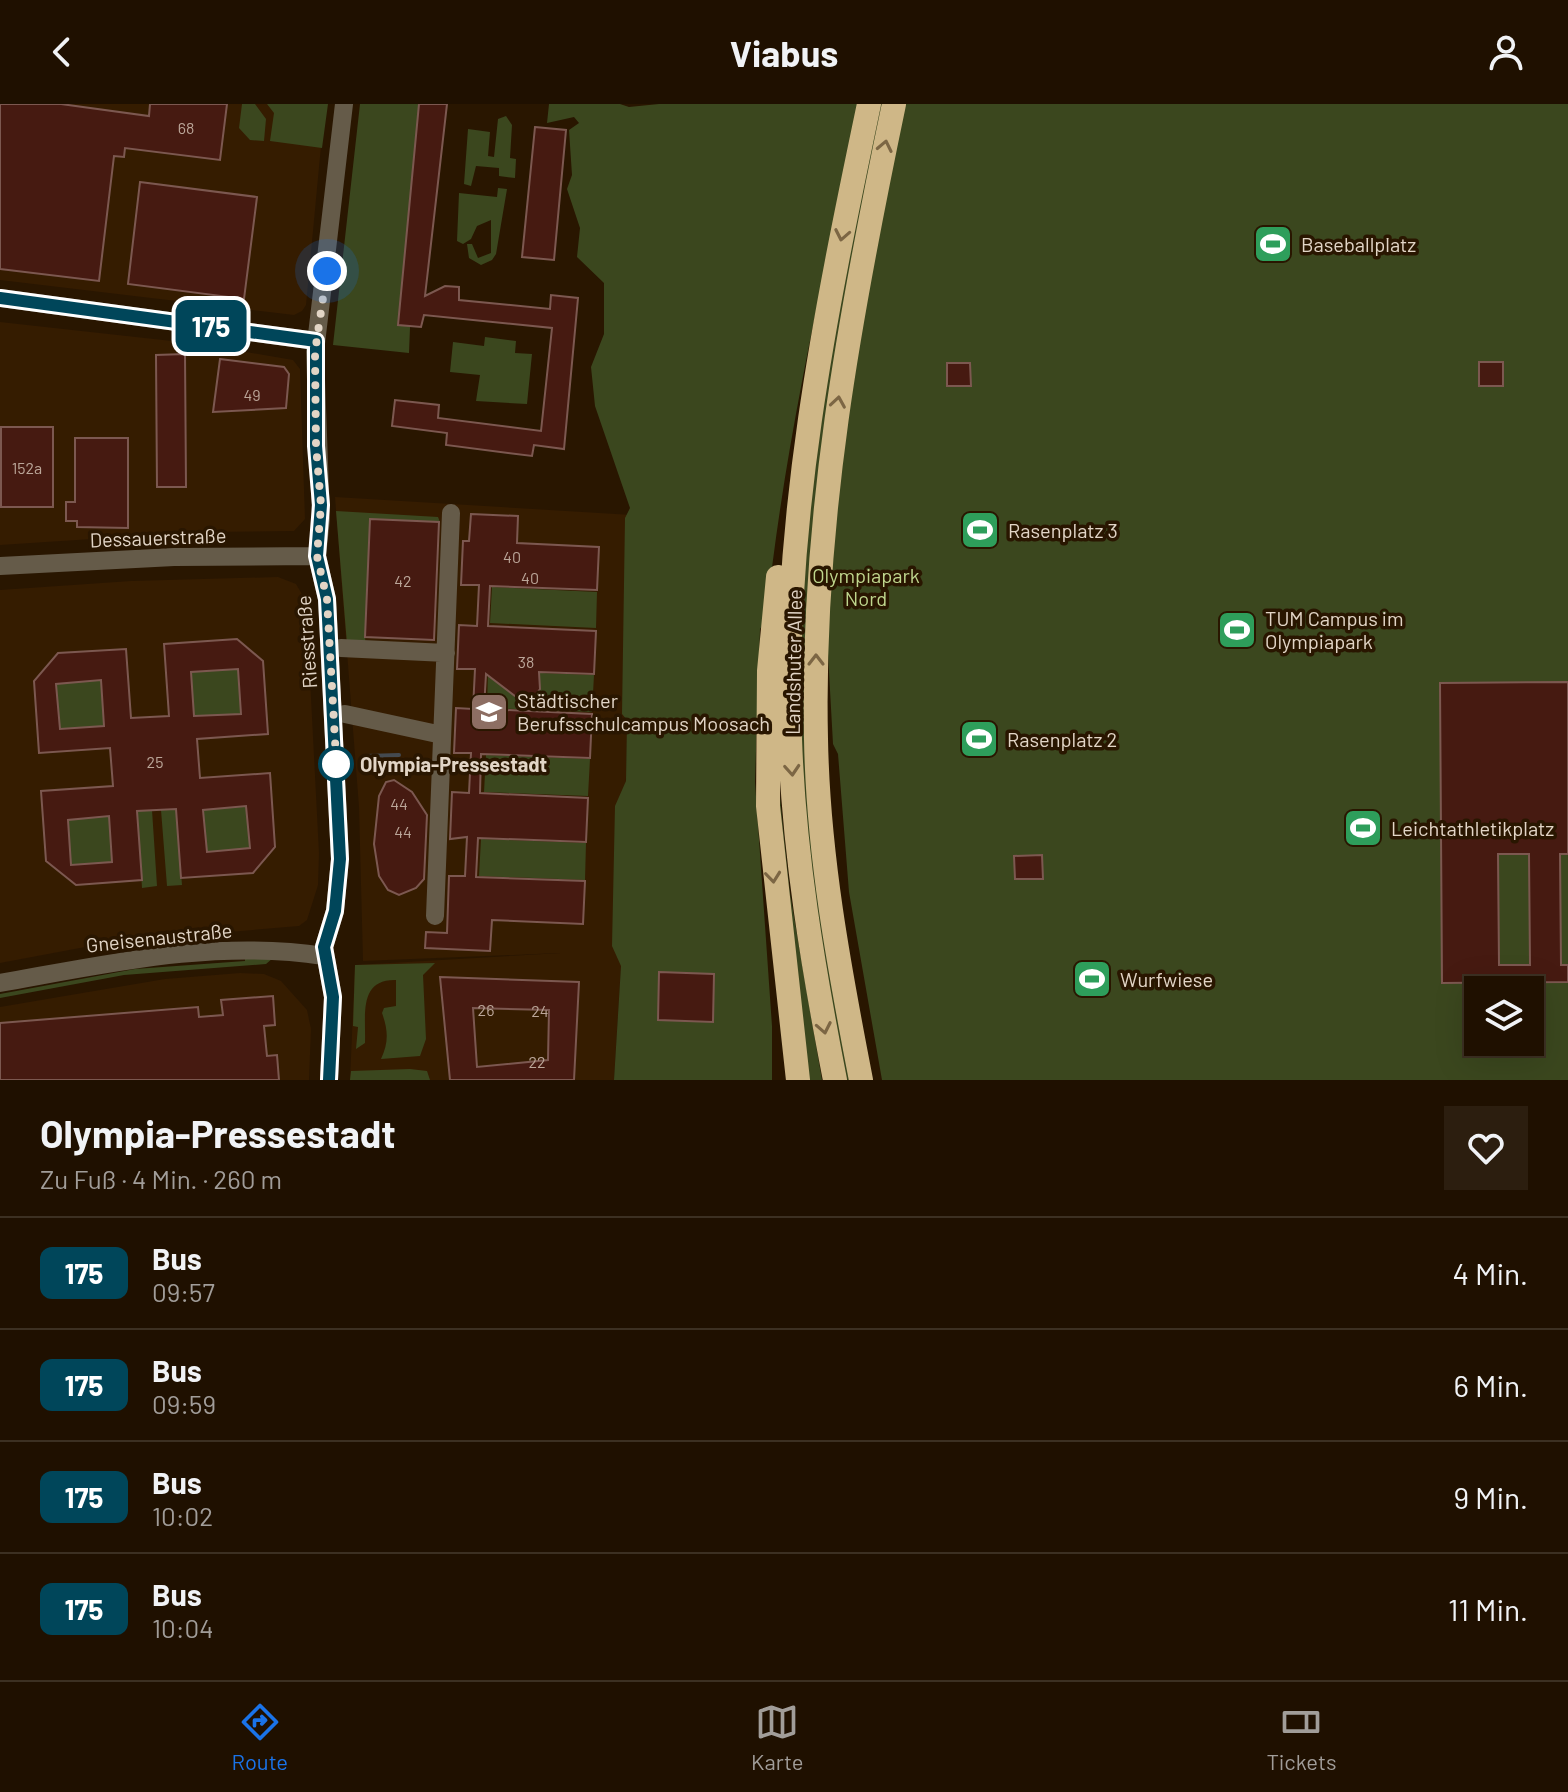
<!DOCTYPE html>
<html lang="de">
<head>
<meta charset="utf-8">
<style>
  body { margin:0; font-family:Barlow,sans-serif; background:#2c1e0f; color:#f1f3f6; height:100vh; display:flex; flex-direction:column; font-size:30px; white-space:nowrap }
  * { box-sizing:border-box; margin:0 }
  p { font-size:26px; color:#a19d99 }
  .icon { flex:none; width:44px; height:44px; fill:none; stroke:currentColor; stroke-width:2; stroke-linecap:round; stroke-linejoin:round }
  .map { position:relative; height:976px; overflow:hidden }
  .side { display:flex; flex-direction:column; background:#1f1000; flex:1 }
  .side>* { flex:none }
  .badge { padding:0 16px; border-radius:12px; font-size:28px; line-height:52px }
  .tools { position:absolute; left:1464px; top:872px; display:grid; gap:16px }
  .tools a { display:grid; place-items:center; width:80px; height:80px; border-radius:0px; background:#1f1000; box-shadow:0 8px 32px #0002,0 0 0 2px #3c3022; font-size:40px }
  .you { position:absolute; width:40px; height:40px; margin:-20px; border:6px solid #fff; border-radius:50%; background:#1a73e8; box-shadow:0 0 0 12px #1a73e833 }
  .map>.badge { position:absolute; translate:-50% -50%; box-shadow:0 0 0 4px #fff }
  .round { display:grid; place-items:center; flex:none; width:84px; height:84px; border-radius:0px; background:#2c1e0f }
  .summary { display:flex; align-items:center; justify-content:space-between; height:136px; padding:0 40px }
  h1 { font-size:38px; font-weight:700; line-height:60px }
  ul { padding:0; list-style:none }
  li { display:flex; align-items:center; gap:24px; height:112px; padding:0 40px; border-top:2px solid #3c3022 }
  li div { flex:1 }
  li b { display:block; font-size:30px }
  li em { font-style:normal }
  li .badge { min-width:88px; font-weight:700; text-align:center }
  header { display:flex; justify-content:space-between; align-items:center; height:104px; padding:0 40px; background:#1f1000; font-size:36px; font-weight:700 }
  .tabs { display:flex; justify-content:space-around; align-items:center; height:112px; border-top:2px solid #3c3022; background:#1f1000; font-size:22px; color:#a19d99 }
  .tabs a { display:grid; justify-items:center; gap:4px }
  .tabs .active { color:#1a73e8 }
  .map>svg:first-child { display:block }
  .built { fill:#351c00 }
  .green { fill:#3b471e; fill-rule:evenodd }
  .lines { fill:none; stroke-linecap:round; stroke-linejoin:round }
  .stream { stroke:#444a50; stroke-width:4 }
  .building { fill:#461a11; stroke:#7c5850; stroke-width:2; fill-rule:evenodd }
  .minor { stroke:#655b49; stroke-width:18 }
  .highway { stroke:#cfb787; stroke-width:24 }
  .oneway { stroke:#7c6644 }
  .line-casing { stroke:#fff; stroke-width:18 }
  .line { stroke:#00465a; stroke-width:12 }
  .walk { stroke:#e2d5c6; stroke-width:8; stroke-dasharray:0 14.4 }
  .stop-dot { fill:#fff; stroke:#00465a; stroke-width:4 }
  .labels { text-anchor:middle; dominant-baseline:central; stroke-width:7; stroke-linejoin:round; paint-order:stroke }
  .number-label { font-size:16px; fill:#bba699 }
  .poi-label { font-size:20px; fill:#e2d5c6; stroke:#291600; text-anchor:start }
  .street-label { font-size:20px; fill:#e2d5c6; stroke:#291600 }
  .park-label { font-size:20px; fill:#bfd68d; stroke:#291600 }
  .stop-label { font-size:20px; font-weight:bold; fill:#e2d5c6; stroke:#291600; text-anchor:start }
</style>
</head>
<body>
<header><svg class="icon" aria-label="back" viewBox="0 0 24 24"><path d="M15 5l-7 7 7 7"/></svg>Viabus<svg class="icon" aria-label="person" viewBox="0 0 24 24"><circle cx="12" cy="8" r="4"/><path d="M4 21q1-7 8-7t8 7"/></svg></header>
<div class="map">
<svg width="1568" height="976" viewBox="0 0 1568 976">
  <rect width="100%" height="100%" fill="#291600"/>
  <path class="built" d="M0 0H325L306 201 302 207 294 211 0 176Z
    M0 218 199 240 293 256 300 265 305 415 294 427 200 428 0 441Z
    M335 393 632 411 622 846 614 976H350L355 861 561 849 363 857 359 703Z
    M278 473 296 480 306 497 319 749 318 781 307 816 299 822 112 838 0 859V486L131 477Z
    M240 869 264 870 281 877 307 906 311 925 309 976H0V903L165 875Z"/>
  <path class="green" d="M242 0H255L266 15 264 37 250 36 239 24Z
    M267 0H328L322 44 270 37 274 9Z
    M360 0H419L409 249 333 241Z
    M549 0H620L629 3 659 0H861C823 172 784 341 766 516L760 525 755 678 772 922V976H614L621 862 612 842 615 702 626 677 627 616 622 610 625 414 630 404 595 302 591 263 604 230V179L577 153 580 124 567 85 572 71 569 26 579 19 574 13 547 19Z
    M876 0H887L855 152 812 703 853 976H842C819 823 790 669 799 514 808 341 846 170 876 0Z
    M902 0H1568V976H882L849 788 838 650 833 640 827 532 840 348ZM1478 886H1530V938H1478Z
    M506 12 512 21 510 54 516 55 515 74 499 72V64L476 62 471 82 464 80 468 25 490 28 488 52 494 53 498 15Z
    M498 84 507 85 496 150 492 156 481 161 469 154 467 140H472L478 154 491 149V116L477 122 471 135 463 140 457 137 459 89 497 93Z
    M485 233 516 237 515 249 532 250 527 300 476 297 480 271 450 268 453 238 484 242Z
    M336 407 438 413 440 418 370 416 365 541 347 540Z
    M492 483 597 488 596 524 490 519Z
    M238 565 241 610 194 612 191 568Z
    M488 567 594 571 592 608 487 604Z
    M101 576 104 622 60 625 56 580Z
    M486 651 590 655 588 692 484 688Z
    M779 684 790 789 822 976H804L778 746Z
    M246 702 250 744 207 748 203 706Z
    M176 705 182 781 167 782 161 706Z
    M152 706 157 782 142 784 137 707Z
    M109 712 112 758 71 761 68 716Z
    M481 735 586 739 585 776 479 772Z
    M245 853 273 854 266 860 124 871 0 894V890L135 865 245 857Z
    M435 859 423 871 426 935 420 952 381 955C389 938 388 926 382 909L384 904 396 902V876C358 875 366 912 365 939L356 945 358 923 353 922 355 861Z
    M410 965 427 967 430 976H350L351 967Z"/>
  <g class="lines">
    <path class="stream" d="M529 597 554 599
      M366 652 399 651"/>
  </g>
  <path class="building" d="M0 0H61L149 12 150 0H227L220 56 125 44 124 53 114 52 99 177 0 165Z
    M419 0H447L425 192 445 182 459 183V196L550 205 551 191 578 194 564 345 534 341 532 352 446 341 447 329 392 322 395 296 439 301 438 314 541 327 552 224 424 211 421 223 398 221Z
    M535 23 566 26 554 156 522 153Z
    M140 78 257 93 244 195 128 180Z
    M185 250 186 383H157L156 251Z
    M220 255 284 263 289 270 286 304 213 308Z
    M1479 258H1503V282H1479Z
    M947 259H970L971 282H947Z
    M1 323H53V403H1Z
    M75 334H128V424L77 423V417H66V398H75Z
    M471 410 518 412 517 439 599 443 597 486 490 482 488 522 596 527 594 570 539 568 540 585 528 602 486 570 484 605 592 610 590 654 481 650 480 689 588 694 586 738 478 734 476 773 585 777 583 820 492 816 490 847 425 844 426 828 447 829 449 772H465L467 733 450 735 452 688 469 689 471 649H454L456 604 473 605 475 565H457L459 521 477 522 479 481H461L463 437H469Z
    M370 415 439 418 434 536 365 533Z
    M237 535 263 557 268 630 197 635 200 674 270 669 275 743 253 769 181 774 176 705 137 707 142 776 76 781 46 757 41 687 113 682 110 644 39 649 34 577 58 549 126 545 131 614 169 612 164 540ZM238 565 241 610 194 612 191 568ZM101 576 104 622 60 625 56 580ZM246 702 250 744 207 748 203 706ZM109 712 112 758 71 761 68 716Z
    M1568 578V750H1560L1561 861H1568V878L1442 879 1440 579ZM1498 750H1529L1530 861H1499Z
    M394 676 412 688 427 711 424 775 416 784 399 791 388 786 379 772 374 740 379 692 386 678Z
    M1042 751 1043 775H1015L1014 752Z
    M659 868 714 870 713 918 658 916Z
    M440 873 579 878 574 976H450ZM473 904 549 906 548 956 477 963Z
    M273 892 275 921 264 922 267 952 277 951 279 976H0V919L198 903 199 913 223 911 221 896Z"/>
  <g class="lines">
    <path class="minor" d="M0 194 316 237
      M0 462 174 453 317 452
      M341 544 446 549
      M345 610 442 631
      M435 812 451 409
      M0 879C107 860 215 835 324 852
      M329 976 333 893 324 843 335 807 340 755 327 495 317 452 321 414 315 248 344 0"/>
    <path class="highway" d="M778 473 769 567 768 702 798 976
      M835 976C813 863 794 750 790 635 782 420 825 209 869 0
      M861 976C839 863 818 750 816 635 811 419 850 210 894 0"/>
  </g>
  <defs><path id="oneway-chevron" d="M-2-3.5L2.5 0L-2 3.5" fill="none" stroke-width="1.6" stroke-linecap="round" stroke-linejoin="round" transform="scale(2)"/></defs>
  <g class="oneway">
    <use href="#oneway-chevron" transform="translate(885 42) rotate(-78)"/>
    <use href="#oneway-chevron" transform="translate(842 131) rotate(101)"/>
    <use href="#oneway-chevron" transform="translate(838 298) rotate(-81)"/>
    <use href="#oneway-chevron" transform="translate(816 556) rotate(-90)"/>
    <use href="#oneway-chevron" transform="translate(792 666) rotate(86)"/>
    <use href="#oneway-chevron" transform="translate(773 773) rotate(84)"/>
    <use href="#oneway-chevron" transform="translate(824 924) rotate(79)"/>
  </g>
  <g class="lines">
    <g class="line-casing">
      <path id="line" d="M0 194 316 237V342L321 401 317 452 327 495 340 755 335 807 324 843 333 893 329 976"/>
    </g>
    <use href="#line" class="line"/>
    <path class="walk" d="M327 167 315 248 316 342 321 401 317 452 327 495 337 672 336 660"/>
  </g>
  <defs>
    <g id="stadium-square" transform="scale(2)"><rect x="-9" y="-9" width="18" height="18" rx="4" fill="#2e9e5b" stroke="#291600"/><path d="M0-5a6.5 5 0 1 0 0 10a6.5 5 0 1 0 0-10ZM-3.5-1.8h7v3.6h-7Z" fill="#fff"/></g>
    <g id="school-square" transform="scale(2)"><rect x="-9" y="-9" width="18" height="18" rx="4" fill="#8d6e63" stroke="#291600"/><path d="M0-5L7-2L0 1L-7-2ZM-4 1L0 2.5L4 1V4Q0 6-4 4Z" fill="#fff"/></g>
  </defs>
  <g fill-rule="evenodd">
    <use href="#stadium-square" x="1273" y="140"/>
    <use href="#stadium-square" x="980" y="426"/>
    <use href="#stadium-square" x="1237" y="526"/>
    <use href="#school-square" x="489" y="608"/>
    <use href="#stadium-square" x="979" y="635"/>
    <use href="#stadium-square" x="1363" y="724"/>
    <use href="#stadium-square" x="1092" y="875"/>
  </g>
  <circle class="stop-dot" cx="336" cy="660" r="16"/>
  <g class="labels">
    <g class="number-label">
      <text x="186" y="23">68</text>
      <text x="252" y="290">49</text>
      <text x="27" y="363">152a</text>
      <text x="512" y="452">40</text>
      <text x="530" y="473">40</text>
      <text x="403" y="476">42</text>
      <text x="526" y="557">38</text>
      <text x="155" y="657">25</text>
      <text x="399" y="699">44</text>
      <text x="403" y="727">44</text>
      <text x="486" y="905">26</text>
      <text x="540" y="906">24</text>
      <text x="537" y="957">22</text>
    </g>
    <g class="poi-label">
      <text x="1301" y="140">Baseballplatz</text>
      <text x="1008" y="426">Rasenplatz 3</text>
      <text x="1265" y="514">TUM Campus im<tspan x="1265" dy="23">Olympiapark</tspan></text>
      <text x="517" y="596">Städtischer<tspan x="517" dy="23">Berufsschulcampus Moosach</tspan></text>
      <text x="1007" y="635">Rasenplatz 2</text>
      <text x="1391" y="724">Leichtathletikplatz</text>
      <text x="1120" y="875">Wurfwiese</text>
    </g>
    <g class="street-label">
      <text transform="translate(158 433) rotate(-2)">Dessauerstraße</text>
      <text transform="translate(306 538) rotate(-94)">Riesstraße</text>
      <text transform="translate(793 558) rotate(-89)">Landshuter Allee</text>
      <text transform="translate(159 833) rotate(-6)">Gneisenaustraße</text>
    </g>
    <g class="park-label">
      <text x="866" y="471">Olympiapark<tspan x="866" dy="23">Nord</tspan></text>
    </g>
    <g class="stop-label">
      <text x="360" y="660">Olympia-Pressestadt</text>
    </g>
  </g>
</svg>
<div class="tools">
<a><svg class="icon" aria-label="layers" viewBox="0 0 24 24"><path d="M12 4l9 5-9 5-9-5zM3 14l9 5 9-5"/></svg></a>
</div>
<div class="you" style="left:327px;top:167px"></div>
<b class="badge" style="left:211px;top:222px;background:#00465a;color:#fff">175</b>
</div>
<section class="side">
<div class="summary"><div><h1>Olympia-Pressestadt</h1><p>Zu Fuß · 4 Min. · 260 m</p></div><a class="round"><svg class="icon" aria-label="heart" viewBox="0 0 24 24"><path d="M12 20l-8-8c-3-5 5-10 8-4 3-6 11-1 8 4z"/></svg></a></div>
<ul>
<li><span class="badge" style="background:#00465a;color:#fff">175</span><div><b>Bus</b><p>09:57</p></div><em>4 Min.</em></li>
<li><span class="badge" style="background:#00465a;color:#fff">175</span><div><b>Bus</b><p>09:59</p></div><em>6 Min.</em></li>
<li><span class="badge" style="background:#00465a;color:#fff">175</span><div><b>Bus</b><p>10:02</p></div><em>9 Min.</em></li>
<li><span class="badge" style="background:#00465a;color:#fff">175</span><div><b>Bus</b><p>10:04</p></div><em>11 Min.</em></li>
</ul>
</section>
<nav class="tabs">
<a class="active"><svg class="icon" aria-label="directions" viewBox="0 0 24 24"><path d="M12 3l9 9-9 9-9-9zM9 14v-3h6M13 9l2 2-2 2"/></svg>Route</a>
<a><svg class="icon" aria-label="map" viewBox="0 0 24 24"><path d="M3 6l6-2 6 2 6-2v14l-6 2-6-2-6 2zM9 4v14M15 6v14"/></svg>Karte</a>
<a><svg class="icon" aria-label="tickets" viewBox="0 0 24 24"><path d="M3 7h18v10H3zM15 7v10"/></svg>Tickets</a>
</nav>
</body>
</html>
